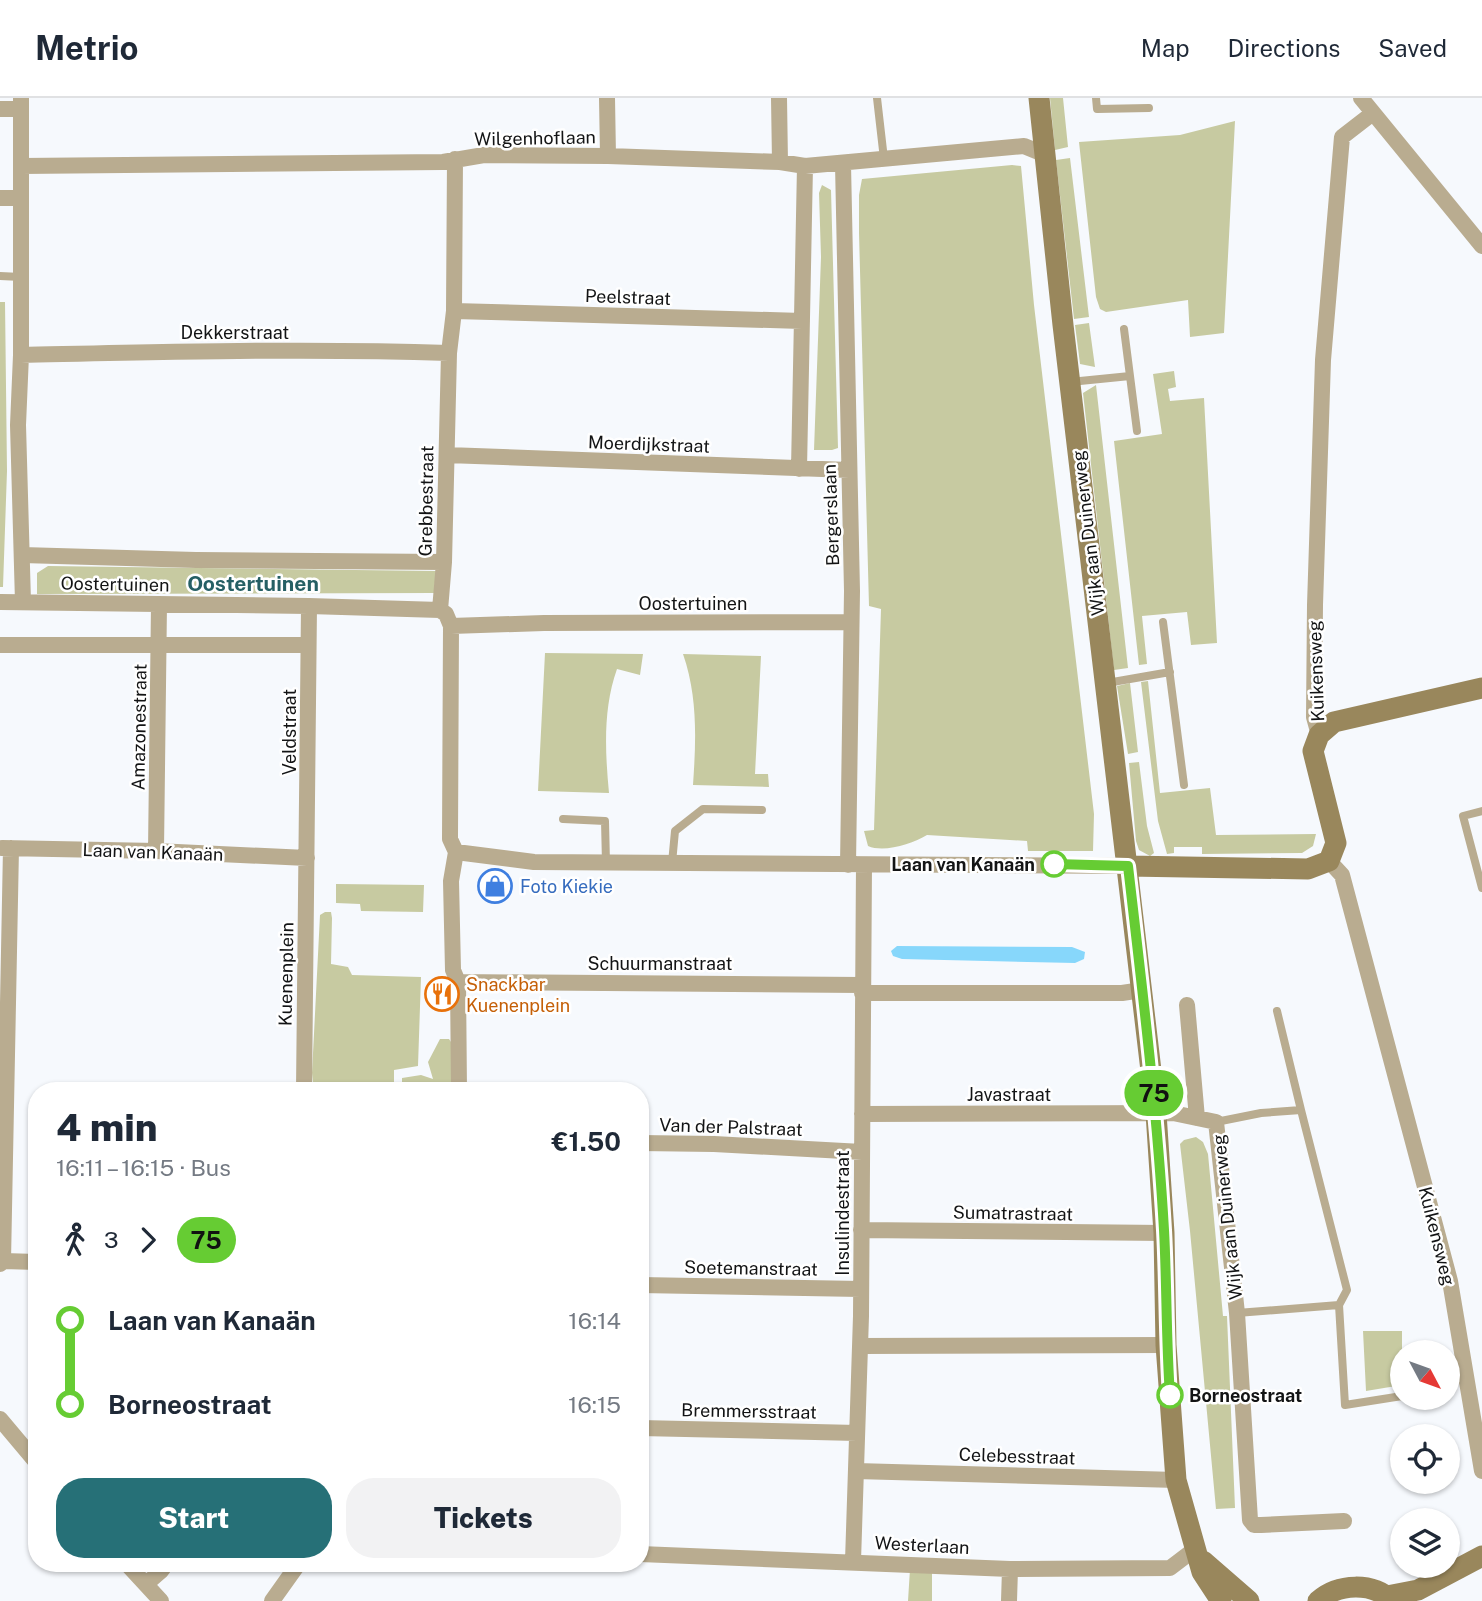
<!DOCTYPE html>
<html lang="en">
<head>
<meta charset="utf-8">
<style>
  body { margin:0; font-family:"Public Sans",sans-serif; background:#f2f2f3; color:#1f2937; height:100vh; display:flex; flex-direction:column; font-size:26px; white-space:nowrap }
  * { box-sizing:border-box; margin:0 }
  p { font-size:23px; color:#747a83 }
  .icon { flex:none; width:38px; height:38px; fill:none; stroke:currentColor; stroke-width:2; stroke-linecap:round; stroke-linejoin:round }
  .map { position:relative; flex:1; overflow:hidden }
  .sheet { position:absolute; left:28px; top:984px; width:621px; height:490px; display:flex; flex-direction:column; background:#fff; border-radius:28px; box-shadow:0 2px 5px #0004 }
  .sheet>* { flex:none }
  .badge { padding:0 14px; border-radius:23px; font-size:24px; line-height:46px }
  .needle { width:46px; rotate:131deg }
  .buttons { position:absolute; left:1390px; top:1242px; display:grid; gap:14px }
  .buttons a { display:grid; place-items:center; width:70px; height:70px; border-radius:50%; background:#fff; box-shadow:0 2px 5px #0004; font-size:35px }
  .map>.badge { position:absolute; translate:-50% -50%; box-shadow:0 0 0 4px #fff }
  .legs { display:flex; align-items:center; gap:10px; height:77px; padding:0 28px; font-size:23px }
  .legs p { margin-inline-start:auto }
  .head { display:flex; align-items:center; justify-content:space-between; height:119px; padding:0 28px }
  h1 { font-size:38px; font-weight:800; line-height:52px }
  .cta { display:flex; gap:14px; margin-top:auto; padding:14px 28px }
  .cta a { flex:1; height:80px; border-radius:28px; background:#267077; color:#fff; font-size:28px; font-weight:800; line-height:80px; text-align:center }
  .cta a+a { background:#f2f2f3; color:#1f2937 }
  ul { padding:0 28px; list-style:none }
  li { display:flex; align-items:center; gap:24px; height:84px; font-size:26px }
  li i { display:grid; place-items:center; width:10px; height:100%; margin:0 9px; background:currentColor }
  li i::after { content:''; width:18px; height:18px; margin:-9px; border:5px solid; border-radius:50%; background:#fff }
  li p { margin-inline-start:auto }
  li:first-child i { background:linear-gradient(#0000 50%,currentColor 0) }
  li:last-child i { background:linear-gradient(currentColor 50%,#0000 0) }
  header { display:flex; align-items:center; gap:42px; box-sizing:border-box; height:98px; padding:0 35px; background:#fff; border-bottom:2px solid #e0e1e3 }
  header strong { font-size:33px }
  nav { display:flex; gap:38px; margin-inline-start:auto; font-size:24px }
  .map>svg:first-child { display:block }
  .green { fill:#c7caa1 }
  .water { fill:#87d7fb }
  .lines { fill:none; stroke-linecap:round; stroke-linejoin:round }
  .lane { stroke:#b9ac90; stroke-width:8 }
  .street { stroke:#b9ac90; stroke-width:16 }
  .secondary { stroke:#99875c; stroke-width:21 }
  .line-1-casing { stroke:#fff; stroke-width:16 }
  .line-1 { stroke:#6c3; stroke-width:10 }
  .stop-1-dot { fill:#fff; stroke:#6c3; stroke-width:3.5 }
  .labels { text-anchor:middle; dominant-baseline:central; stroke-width:5; stroke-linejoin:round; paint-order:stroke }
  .street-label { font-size:18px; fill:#131415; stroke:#fff }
  .stop-label { font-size:18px; font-weight:bold; fill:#131415; stroke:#fff; text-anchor:end }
  .shop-label { font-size:18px; fill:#366cbe; stroke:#fff; text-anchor:start }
  .food-label { font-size:18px; fill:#c56008; stroke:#fff; text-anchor:start }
  .quarter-label { font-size:21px; font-weight:bold; fill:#255f64; stroke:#fff }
</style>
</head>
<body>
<header>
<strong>Metrio</strong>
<nav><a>Map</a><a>Directions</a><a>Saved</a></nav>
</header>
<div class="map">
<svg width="1482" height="1503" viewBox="0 0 1482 1503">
  <rect width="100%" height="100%" fill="#f6f9fd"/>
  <path class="green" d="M1050 0H1063L1068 49 1055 52Z
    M1235 23 1224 235 1190 239 1188 202 1106 214 1100 211 1096 199 1079 44 1180 37Z
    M1070 60 1089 219 1074 221 1056 62Z
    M1012 67 1021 68 1034 207 1094 716 1093 753H1028L1027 743 927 737C912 746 884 755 868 748L864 733 874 732 881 511 869 508 859 135V97L862 81Z
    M822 87 831 92 838 350 832 352H814L821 159 819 95Z
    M0 204H5L7 373 3 489H0Z
    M1089 225 1095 269 1080 266 1075 227Z
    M1174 273 1176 289 1168 291 1170 303 1204 300 1217 545 1191 547 1187 514 1142 518 1147 566 1139 567 1114 343 1162 336 1153 276Z
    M1096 287 1128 570 1114 572 1083 295Z
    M48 468 436 473 434 495 37 496V475Z
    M545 555 643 556 640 577 617 571C603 610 605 653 609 695L538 693Z
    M683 556 761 558 755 676H768L769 689 693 687C696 643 698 599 683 556Z
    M1148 583 1160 695 1210 690 1216 737 1316 736 1313 748 1302 755 1202 756V749H1174V755L1167 756 1158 723 1141 584Z
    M1130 585 1138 654 1128 656 1117 588Z
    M1139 664 1147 728 1154 755 1150 758 1139 752 1136 743 1129 665Z
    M336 786 424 787 423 814 361 813 360 806 336 805Z
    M325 814H331L332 820 331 866 348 869 352 877 421 879 418 968 394 972V992H319L317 987 313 986 312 975 320 817Z
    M440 941H449L453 947V992H402V980L421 977 433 981 428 964Z
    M1196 1039 1203 1044 1208 1056 1223 1218H1227L1235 1410 1216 1411 1190 1133 1180 1046 1184 1042Z
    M1363 1233H1402V1287L1366 1293Z
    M932 1470V1503H908L910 1471Z"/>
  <path class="water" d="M897 848 1072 849 1085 854 1084 861 1075 865 902 861 893 858 891 853Z"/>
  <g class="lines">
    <path class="lane" d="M877 0 884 61
      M1096 0 1097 11 1149 10
      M0 178 21 179
      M1124 231 1137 333
      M1070 284 1130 278
      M1163 524 1184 687
      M1107 585 1170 574
      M1482 713 1463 718 1482 790
      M563 721 605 723 606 765
      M672 765 675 733 703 711 762 712
      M1301 1012 1347 1192 1339 1207 1345 1307 1402 1298
      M1216 1024 1261 1015 1301 1012 1277 913
      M1237 1215 1339 1207"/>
    <path class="street" d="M21 0V257L18 327 23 504
      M607 0 608 58
      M779 0 780 64
      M1361 0 1482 148
      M0 11H21
      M455 61 454 213 449 255 444 464 440 512 446 516 451 528 450 741 456 754 534 764 1128 768
      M843 66 852 493 848 767
      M21 68 443 64 484 57 608 58 780 64 805 68 1024 48 1046 57
      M0 100H21
      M454 213 802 223
      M21 257C163 254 306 250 449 255
      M447 357 849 372
      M799 371 805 68
      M22 457 196 462 444 464
      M0 504 309 508 440 512
      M451 528 544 525 851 524
      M0 547H308
      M1319 637 1314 619 1315 507 1323 262 1342 39 1373 15
      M2 750 156 753 307 760
      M156 753 159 506
      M456 754 451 783 453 872 458 884 459 992
      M1329 763 1342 777 1450 1183 1482 1373
      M458 884 862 887
      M862 895H1122L1142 892
      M1187 907 1197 1020
      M304 992 309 508
      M862 1016 1173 1015 1216 1024 1237 1215 1250 1422 1254 1427H1261L1344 1423
      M640 1045 714 1046 862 1054
      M861 1132 1164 1135
      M3 1163 37 1164
      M0 1166 3 1163 11 750
      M640 1187 861 1191
      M860 1248 1166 1247
      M0 1321 37 1365
      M640 1330 857 1335
      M856 1373 1176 1382
      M640 1456 1010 1471 1170 1470 1195 1451
      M853 1463 861 1218 864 767
      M126 1465 161 1503
      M146 1486 161 1473 167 1465
      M272 1503 299 1465
      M1009 1503 1010 1471"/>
    <path class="secondary" d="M1039 0 1063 227 1156 1015 1164 1135 1166 1247 1176 1382 1202 1474 1221 1503
      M1128 768 1308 771 1329 763 1336 745 1313 653 1319 637 1334 624 1482 590
      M1203 1463 1249 1503
      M1387 1498 1418 1492 1482 1458
      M1318 1503C1338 1485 1373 1484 1392 1503"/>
  </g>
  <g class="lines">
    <g class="line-1-casing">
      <path id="line-1" d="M1054 766 1128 768C1142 889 1157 1010 1164 1132 1167 1187 1166 1242 1170 1297"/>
    </g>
    <use href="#line-1" class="line-1"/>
  </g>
  <defs>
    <g id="shop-ring" transform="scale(1.75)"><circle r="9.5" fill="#fff" stroke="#3f7fe0" stroke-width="1.5"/><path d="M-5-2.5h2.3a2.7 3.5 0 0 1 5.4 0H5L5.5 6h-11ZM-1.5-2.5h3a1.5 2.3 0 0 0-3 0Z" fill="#3f7fe0"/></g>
    <g id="restaurant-ring" transform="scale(1.75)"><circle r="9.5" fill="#fff" stroke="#e8710a" stroke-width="1.5"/><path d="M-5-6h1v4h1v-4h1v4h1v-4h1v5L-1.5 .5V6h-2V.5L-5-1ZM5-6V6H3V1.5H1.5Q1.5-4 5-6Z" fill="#e8710a"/></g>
  </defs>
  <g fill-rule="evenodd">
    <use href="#shop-ring" x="495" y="788"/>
    <use href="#restaurant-ring" x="442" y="896"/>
  </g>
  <g class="stop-1-dot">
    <circle cx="1054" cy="766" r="12"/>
    <circle cx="1170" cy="1297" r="12"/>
  </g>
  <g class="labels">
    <g class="street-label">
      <text transform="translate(535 40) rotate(-1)">Wilgenhoflaan</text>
      <text transform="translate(628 199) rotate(2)">Peelstraat</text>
      <text x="235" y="234">Dekkerstraat</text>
      <text transform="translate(649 346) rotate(2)">Moerdijkstraat</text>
      <text transform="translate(426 403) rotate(-89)">Grebbestraat</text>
      <text transform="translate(831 417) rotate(-92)">Bergerslaan</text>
      <text transform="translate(1088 435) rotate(-97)">Wijk aan Duinerweg</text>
      <text transform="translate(115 486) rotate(1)">Oostertuinen</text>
      <text x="693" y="505">Oostertuinen</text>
      <text transform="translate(1316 573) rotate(-92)">Kuikensweg</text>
      <text transform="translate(139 629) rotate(-89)">Amazonestraat</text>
      <text transform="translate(289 634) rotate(-90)">Veldstraat</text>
      <text transform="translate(153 754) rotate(2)">Laan van Kanaän</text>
      <text x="660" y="865">Schuurmanstraat</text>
      <text transform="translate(286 876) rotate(-89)">Kuenenplein</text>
      <text x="1009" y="996">Javastraat</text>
      <text transform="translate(731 1029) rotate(2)">Van der Palstraat</text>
      <text transform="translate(842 1115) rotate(-90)">Insulindestraat</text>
      <text transform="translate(1013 1115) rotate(1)">Sumatrastraat</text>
      <text transform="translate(1227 1119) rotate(-96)">Wijk aan Duinerweg</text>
      <text transform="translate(1437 1138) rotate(76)">Kuikensweg</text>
      <text transform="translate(751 1170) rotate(1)">Soetemanstraat</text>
      <text transform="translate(749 1313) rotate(1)">Bremmersstraat</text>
      <text transform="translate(1017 1358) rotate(2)">Celebesstraat</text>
      <text transform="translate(922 1447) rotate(3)">Westerlaan</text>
    </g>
    <g class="stop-label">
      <text x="1035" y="766">Laan van Kanaän</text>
      <text x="1189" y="1297" text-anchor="start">Borneostraat</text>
    </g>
    <g class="shop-label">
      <text x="520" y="788">Foto Kiekie</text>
    </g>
    <g class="food-label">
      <text x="466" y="886">Snackbar<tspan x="466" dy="21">Kuenenplein</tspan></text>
    </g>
    <g class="quarter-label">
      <text x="253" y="485">Oostertuinen</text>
    </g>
  </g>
</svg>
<div class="buttons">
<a><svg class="needle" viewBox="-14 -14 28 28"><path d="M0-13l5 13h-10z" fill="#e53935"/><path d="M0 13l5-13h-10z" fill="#747a83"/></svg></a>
<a><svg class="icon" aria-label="locate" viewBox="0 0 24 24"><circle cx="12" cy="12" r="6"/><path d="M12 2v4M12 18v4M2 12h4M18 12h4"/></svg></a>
<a><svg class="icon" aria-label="layers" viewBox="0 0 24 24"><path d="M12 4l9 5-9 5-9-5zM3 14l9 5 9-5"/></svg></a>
</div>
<b class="badge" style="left:1154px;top:995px;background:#6c3;color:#111">75</b>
<section class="sheet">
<div class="head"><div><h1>4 min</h1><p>16:11 – 16:15 · Bus</p></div><b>€1.50</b></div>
<div class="legs"><svg class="icon" aria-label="walk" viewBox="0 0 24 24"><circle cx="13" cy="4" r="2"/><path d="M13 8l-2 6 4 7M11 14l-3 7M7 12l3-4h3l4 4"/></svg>3<svg class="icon" aria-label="forward" viewBox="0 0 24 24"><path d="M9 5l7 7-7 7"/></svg><b class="badge" style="background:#6c3;color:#111">75</b></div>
<ul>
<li><i style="color:#6c3"></i><b>Laan van Kanaän</b><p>16:14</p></li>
<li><i style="color:#6c3"></i><b>Borneostraat</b><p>16:15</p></li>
</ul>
<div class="cta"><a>Start</a><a>Tickets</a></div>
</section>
</div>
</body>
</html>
